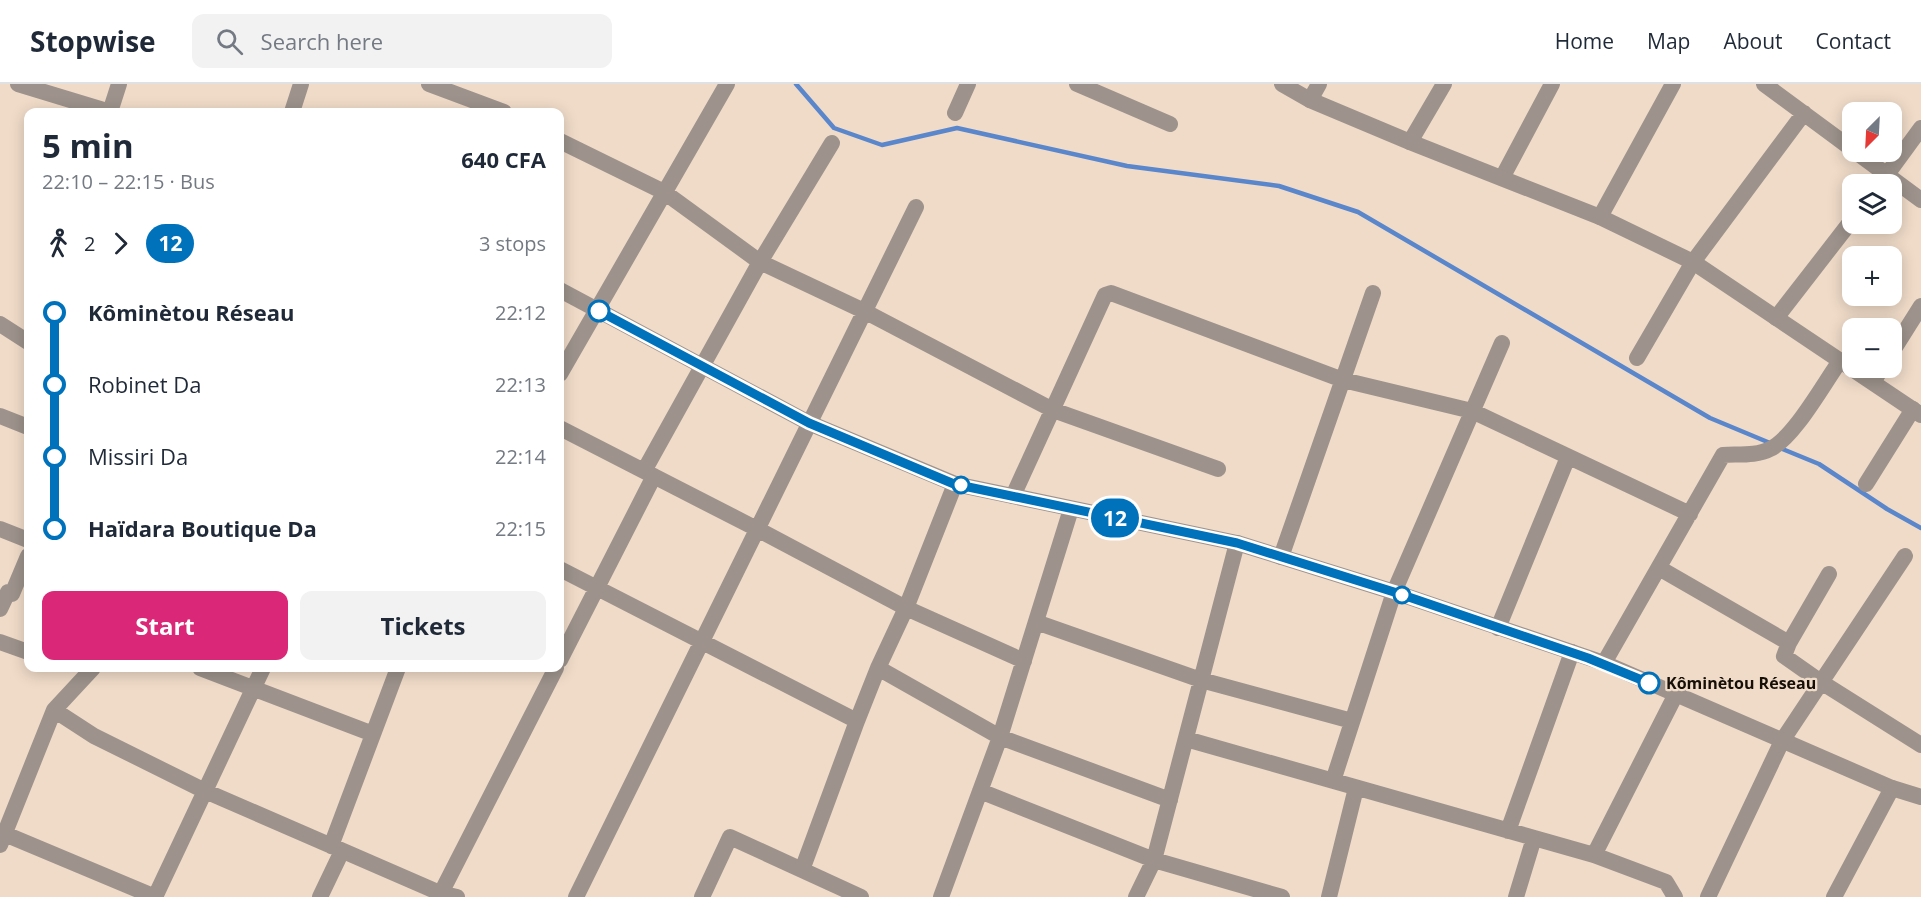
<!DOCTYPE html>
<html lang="en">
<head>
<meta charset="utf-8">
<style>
  body { margin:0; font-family:"Open Sans",sans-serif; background:#f2f2f3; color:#1f2937; height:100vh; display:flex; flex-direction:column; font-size:22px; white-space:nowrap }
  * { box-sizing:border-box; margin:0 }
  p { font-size:20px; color:#747a83 }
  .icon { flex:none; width:33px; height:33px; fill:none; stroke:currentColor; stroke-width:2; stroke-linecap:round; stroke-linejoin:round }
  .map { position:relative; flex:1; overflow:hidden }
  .drawer { position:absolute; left:24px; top:24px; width:540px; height:564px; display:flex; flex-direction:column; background:#fff; border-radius:12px; box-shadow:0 3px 15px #0003 }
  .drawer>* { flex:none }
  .badge { padding:0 12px; border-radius:20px; font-size:21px; line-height:39px }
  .needle { width:39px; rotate:204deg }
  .tools { position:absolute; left:1842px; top:18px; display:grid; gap:12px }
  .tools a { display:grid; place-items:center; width:60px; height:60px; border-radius:12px; background:#fff; box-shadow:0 3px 15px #0003; font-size:30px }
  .map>.badge { position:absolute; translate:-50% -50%; box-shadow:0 0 0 3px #fff }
  .legs { display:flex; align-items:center; gap:9px; height:66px; padding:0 18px; font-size:20px }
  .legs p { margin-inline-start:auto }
  .headline { display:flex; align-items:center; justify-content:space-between; height:102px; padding:0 18px }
  h1 { font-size:33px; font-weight:700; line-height:45px }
  .button { display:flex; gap:12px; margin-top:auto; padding:12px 18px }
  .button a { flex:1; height:69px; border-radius:12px; background:#db2777; color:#fff; font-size:24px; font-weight:700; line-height:69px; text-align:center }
  .button a+a { background:#f2f2f3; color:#1f2937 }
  ul { padding:0 18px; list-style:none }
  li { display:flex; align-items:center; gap:21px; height:72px; font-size:22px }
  li i { display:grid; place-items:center; width:9px; height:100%; margin:0 8px; background:currentColor }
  li i::after { content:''; width:15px; height:15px; margin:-8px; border:4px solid; border-radius:50%; background:#fff }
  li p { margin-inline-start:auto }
  li:first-child i { background:linear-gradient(#0000 50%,currentColor 0) }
  li:last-child i { background:linear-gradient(currentColor 50%,#0000 0) }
  header { display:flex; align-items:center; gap:36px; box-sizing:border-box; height:84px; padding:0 30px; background:#fff; border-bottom:2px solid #e0e1e3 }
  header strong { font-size:28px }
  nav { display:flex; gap:33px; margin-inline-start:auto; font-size:21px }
  .search { width:420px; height:54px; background:#f2f2f3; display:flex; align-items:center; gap:15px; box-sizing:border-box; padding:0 21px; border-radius:12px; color:#747a83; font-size:22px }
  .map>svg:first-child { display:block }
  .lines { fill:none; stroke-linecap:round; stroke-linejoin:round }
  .stream { stroke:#5a86cc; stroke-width:4.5 }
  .minor { stroke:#9d938c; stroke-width:16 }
  .tertiary { stroke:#9d938c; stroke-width:16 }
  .line-1-casing { stroke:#fff; stroke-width:14 }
  .line-1 { stroke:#0072bc; stroke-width:9 }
  .stop-1-dot { fill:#fff; stroke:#0072bc; stroke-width:3 }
  .labels { text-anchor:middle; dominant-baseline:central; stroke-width:4.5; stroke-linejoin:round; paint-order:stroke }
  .stop-label { font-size:16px; font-weight:bold; fill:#160f08; stroke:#f0dbc8; text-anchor:start }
</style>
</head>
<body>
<header>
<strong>Stopwise</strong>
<div class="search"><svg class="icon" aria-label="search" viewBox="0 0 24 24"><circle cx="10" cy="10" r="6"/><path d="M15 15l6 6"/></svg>Search here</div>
<nav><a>Home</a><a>Map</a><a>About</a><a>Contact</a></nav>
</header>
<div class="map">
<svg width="1921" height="813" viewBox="0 0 1921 813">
  <rect width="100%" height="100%" fill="#f0dbc8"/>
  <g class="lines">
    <path class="stream" d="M796 0 834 44 882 61 957 44 1127 82 1279 102 1358 128 1710 334 1770 359
      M1780 364 1819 380 1887 425 1921 444"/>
    <path class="minor" d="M18 0 110 28
      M429 0 504 28
      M1077 0 1170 40
      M1764 0 1852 65
      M1310 16 1319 0
      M110 28 119 0
      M955 29 968 0
      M560 57 664 108 760 178 864 227 1053 326 1218 385
      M1410 58 1444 0
      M1856 68 1921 116
      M1502 94 1552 0
      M1880 100 1921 44
      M1600 133 1673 0
      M1776 234 1852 136
      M0 240 28 258
      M1892 268 1921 222
      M1637 274 1693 178 1804 29
      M560 290 727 0
      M1873 298 1882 284
      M0 332 28 343
      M560 344 757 445 906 524 1024 577
      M644 387 760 178 832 59
      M1866 400 1913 325
      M1013 412 1105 211 1111 209 1343 296 1472 327 1690 430
      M0 445 28 456
      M1281 473 1373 209
      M1659 484 1789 559
      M560 485 857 637
      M1829 490 1789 559 1784 572 1821 598 1921 661
      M0 525 8 508 12 510 28 472
      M1036 538 1201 596 1352 637
      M1498 544 1568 373
      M0 558 28 568
      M560 576 654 392
      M1604 579 1723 371C1738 370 1757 372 1770 365 1794 354 1824 299 1840 277
      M200 584 373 650
      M878 584 1000 653 1170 716
      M54 626 94 652 205 707 440 809 457 813
      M1186 655 1594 771 1666 798 1675 813
      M1333 697 1394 508 1502 259
      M980 707 1154 776 1282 813
      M1508 747 1572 568
      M0 748 155 813
      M0 761 54 626 93 584
      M331 762 398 584
      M1594 771 1676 610
      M802 786 857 637 878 584 906 524 955 400
      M155 813 263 584
      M320 813 342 767
      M439 813 556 584
      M576 813 916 123
      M702 813 730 753 861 813
      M941 813 1000 653 1071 425
      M1136 813 1154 776 1237 459
      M1329 813 1356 704
      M1516 813 1534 754
      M1708 813 1782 657 1905 472
      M1834 813 1892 704"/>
    <path class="tertiary" d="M1282 0 1310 16 1410 58 1600 133 1693 178 1921 331
      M292 28 301 0
      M560 206 809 339 955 400 1237 459 1394 508 1604 579 1892 704 1921 713"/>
  </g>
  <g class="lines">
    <g class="line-1-casing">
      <path id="line-1" d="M599 227 809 339 954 400 1237 459 1394 508 1588 574 1649 599"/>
    </g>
    <use href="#line-1" class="line-1"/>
  </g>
  <g class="stop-1-dot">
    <circle cx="599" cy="227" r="10"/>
    <circle cx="961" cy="401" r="8"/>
    <circle cx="1402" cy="511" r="8"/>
    <circle cx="1649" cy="599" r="10"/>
  </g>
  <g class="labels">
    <g class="stop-label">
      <text x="1666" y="599">Kôminètou Réseau</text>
    </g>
  </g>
</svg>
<div class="tools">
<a><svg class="needle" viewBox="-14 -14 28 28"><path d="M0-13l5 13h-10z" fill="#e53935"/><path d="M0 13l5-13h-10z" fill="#747a83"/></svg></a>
<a><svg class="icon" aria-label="layers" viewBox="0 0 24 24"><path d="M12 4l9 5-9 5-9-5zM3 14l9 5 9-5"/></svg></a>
<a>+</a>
<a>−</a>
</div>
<b class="badge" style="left:1115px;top:434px;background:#0072bc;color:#fff">12</b>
<section class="drawer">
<div class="headline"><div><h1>5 min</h1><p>22:10 – 22:15 · Bus</p></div><b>640 CFA</b></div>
<div class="legs"><svg class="icon" aria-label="walk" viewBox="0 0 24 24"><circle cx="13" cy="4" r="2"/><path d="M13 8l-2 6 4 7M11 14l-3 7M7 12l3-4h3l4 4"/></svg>2<svg class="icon" aria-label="forward" viewBox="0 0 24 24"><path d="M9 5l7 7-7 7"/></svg><b class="badge" style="background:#0072bc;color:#fff">12</b><p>3 stops</p></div>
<ul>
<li><i style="color:#0072bc"></i><b>Kôminètou Réseau</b><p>22:12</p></li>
<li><i style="color:#0072bc"></i><span>Robinet Da</span><p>22:13</p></li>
<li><i style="color:#0072bc"></i><span>Missiri Da</span><p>22:14</p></li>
<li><i style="color:#0072bc"></i><b>Haïdara Boutique Da</b><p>22:15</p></li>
</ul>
<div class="button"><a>Start</a><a>Tickets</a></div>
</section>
</div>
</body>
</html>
